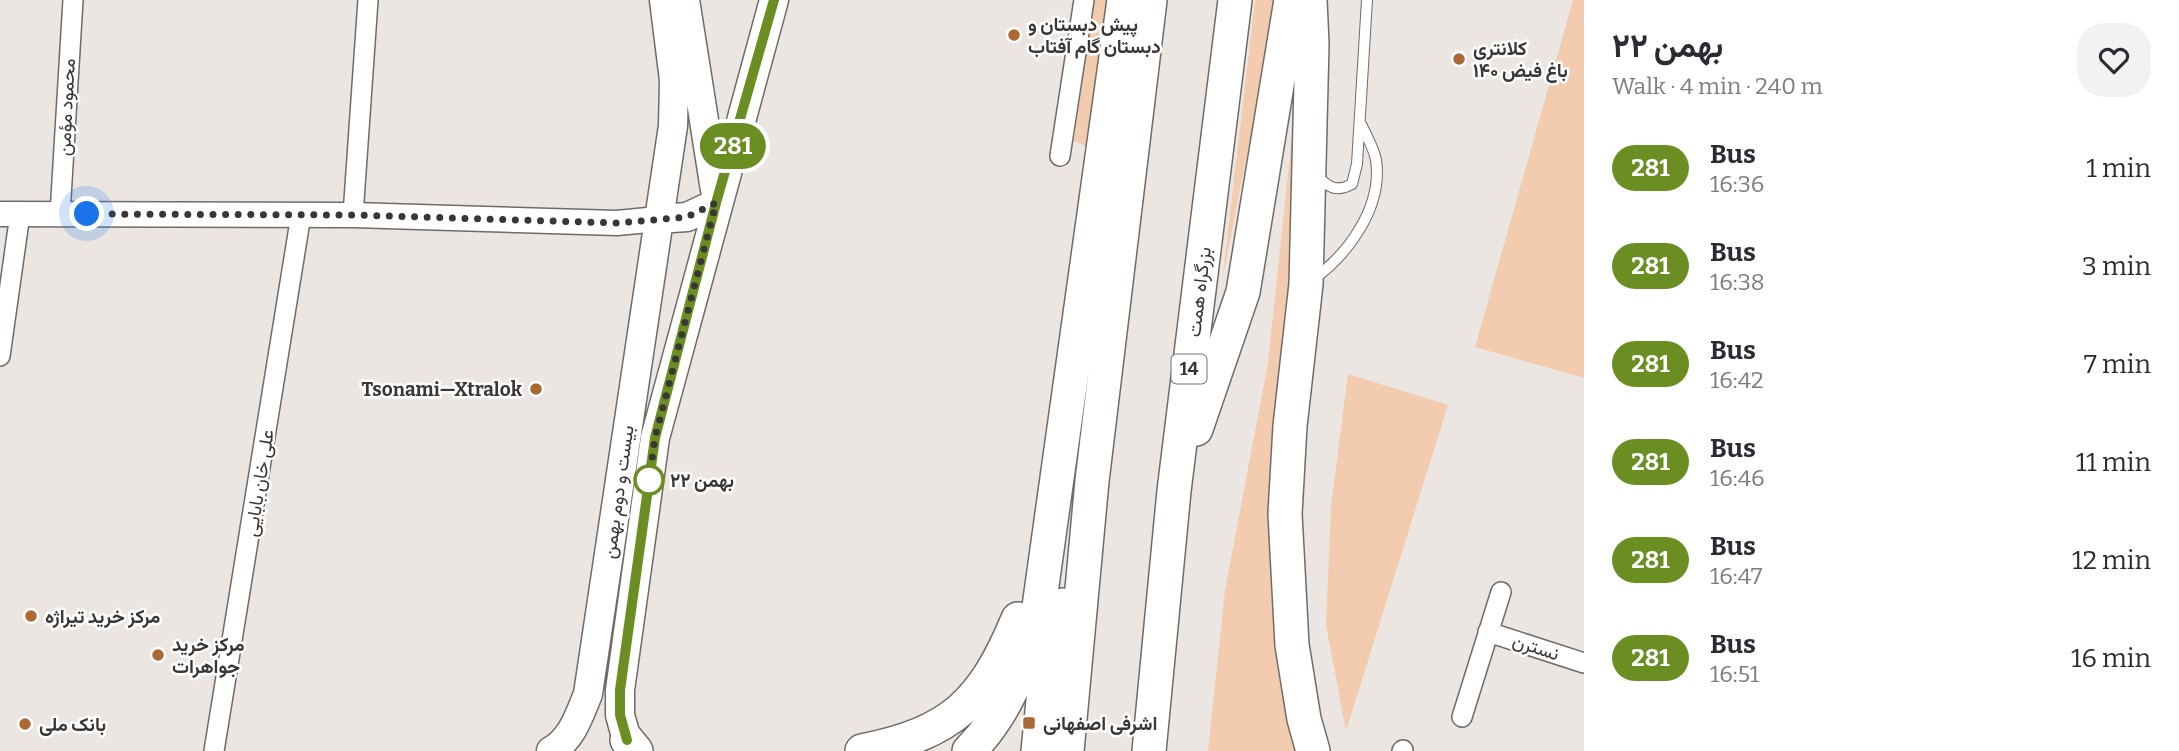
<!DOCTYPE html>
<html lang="en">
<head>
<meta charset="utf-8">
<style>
  body { margin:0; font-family:Bitter,Vazirmatn,serif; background:#f2f2f3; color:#2b2b33; height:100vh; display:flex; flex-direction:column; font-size:26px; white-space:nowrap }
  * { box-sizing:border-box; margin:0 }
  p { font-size:23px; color:#7c7c81 }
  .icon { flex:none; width:38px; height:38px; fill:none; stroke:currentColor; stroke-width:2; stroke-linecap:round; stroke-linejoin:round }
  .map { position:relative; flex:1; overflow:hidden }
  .panel { display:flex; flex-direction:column; background:#fff; width:595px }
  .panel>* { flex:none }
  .badge { padding:0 14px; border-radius:23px; font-size:24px; line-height:46px }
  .you { position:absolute; width:35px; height:35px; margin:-18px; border:5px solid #fff; border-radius:50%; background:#1a73e8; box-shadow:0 0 0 10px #1a73e833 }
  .map>.badge { position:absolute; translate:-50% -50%; box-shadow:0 0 0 4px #fff }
  .round { display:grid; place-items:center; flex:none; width:74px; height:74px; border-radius:28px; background:#f2f2f3 }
  .overview { display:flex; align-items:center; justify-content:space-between; height:119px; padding:0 28px }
  h1 { font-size:33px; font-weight:700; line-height:52px }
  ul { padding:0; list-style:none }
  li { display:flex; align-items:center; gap:21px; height:98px; padding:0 28px }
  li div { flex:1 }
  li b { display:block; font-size:26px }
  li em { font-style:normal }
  li .badge { min-width:77px; font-weight:700; text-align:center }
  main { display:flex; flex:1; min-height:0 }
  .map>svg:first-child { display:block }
  .green { fill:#f3ccaf }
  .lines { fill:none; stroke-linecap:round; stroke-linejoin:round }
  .service-casing { stroke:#6f6b68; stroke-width:12 }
  .minor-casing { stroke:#6f6b68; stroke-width:22 }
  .tertiary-casing { stroke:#6f6b68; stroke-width:27 }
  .secondary-casing { stroke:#6f6b68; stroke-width:31 }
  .trunk-casing { stroke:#6f6b68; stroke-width:36 }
  .service { stroke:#fff; stroke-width:10 }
  .minor { stroke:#fff; stroke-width:19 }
  .tertiary { stroke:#fff; stroke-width:24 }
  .secondary { stroke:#fff; stroke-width:28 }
  .trunk { stroke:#fff; stroke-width:33 }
  .line-casing { stroke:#fff; stroke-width:16 }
  .line { stroke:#6b8e23; stroke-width:10 }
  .walk { stroke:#393736; stroke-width:7; stroke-dasharray:0 12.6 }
  .poi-dot { fill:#aa6933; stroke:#fff; stroke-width:2.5 }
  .stop-dot { fill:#fff; stroke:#6b8e23; stroke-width:3.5 }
  .labels { text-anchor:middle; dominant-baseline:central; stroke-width:5; stroke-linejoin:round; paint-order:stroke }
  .shield { fill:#fff; stroke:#747372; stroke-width:2 }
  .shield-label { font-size:18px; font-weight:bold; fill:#393736 }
  .poi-label { font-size:19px; font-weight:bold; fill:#393736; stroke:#fff; text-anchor:start }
  .street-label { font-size:19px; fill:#393736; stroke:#fff }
  .stop-label { font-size:19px; font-weight:bold; fill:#393736; stroke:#fff; text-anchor:start }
</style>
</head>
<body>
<main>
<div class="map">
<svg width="1584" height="751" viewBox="0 0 1584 751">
  <rect width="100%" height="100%" fill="#ebe6e2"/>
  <path class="green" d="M1094 0H1109L1090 148 1074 141Z
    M1255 0H1277L1222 282Z
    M1573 0H1584V378L1475 347Z
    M1296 98 1304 751H1208L1225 590 1268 363Z
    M1348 374 1448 405 1346 731 1326 625 1331 506Z"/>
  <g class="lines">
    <g class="service-casing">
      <path id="service" d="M1316 175C1328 187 1336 193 1352 184L1357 164 1367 0
        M1312 280C1348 255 1383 207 1376 160 1374 148 1366 135 1361 124"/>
    </g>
    <g class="minor-casing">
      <path id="minor" d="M1060 156 1084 0
        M60 214 73 0
        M353 215 368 0
        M0 356 20 214
        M1488 632 1584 663
        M1462 717 1501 592
        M214 751 301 215
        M1402 751 1403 750"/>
    </g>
    <g class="tertiary-casing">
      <path id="tertiary" d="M0 214 353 215 617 223 658 219"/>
    </g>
    <g class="secondary-casing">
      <path id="secondary" d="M685 0 715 190
        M658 219 687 217 717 203
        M627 740 620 715V690L655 438 774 0
        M551 751C572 739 579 716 588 694L673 126 674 80 664 0"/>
    </g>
    <g class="trunk-casing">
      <path id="trunk" d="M1310 0 1312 44 1306 284 1290 426 1285 514 1292 645 1304 719 1313 751
        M1196 429 1243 292 1291 0
        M627 740 636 751
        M862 751C952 733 983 703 1018 619
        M969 751C1006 714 1022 669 1037 621L1124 0
        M1038 751 1045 681 1063 605
        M1067 751 1092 481 1150 0
        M1149 751 1174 491 1235 0"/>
    </g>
    <use href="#service" class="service"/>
    <use href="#minor" class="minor"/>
    <use href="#tertiary" class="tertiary"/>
    <use href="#secondary" class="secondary"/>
    <use href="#trunk" class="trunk"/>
  </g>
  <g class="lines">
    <g class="line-casing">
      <path id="line" d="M627 740 620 715V690L655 438 716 203 774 0"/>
    </g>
    <use href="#line" class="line"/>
    <path class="walk" d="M87 214 353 215 618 223 687 217 716 203 655 438 648 488 649 480"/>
  </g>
  <g class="poi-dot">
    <circle cx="1014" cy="35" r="7"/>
    <circle cx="1459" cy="59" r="7"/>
    <circle cx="536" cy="389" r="7"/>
    <circle cx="31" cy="616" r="7"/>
    <circle cx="158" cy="655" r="7"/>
    <rect x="1022" y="716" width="14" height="14" rx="3.5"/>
    <circle cx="25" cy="724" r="7"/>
  </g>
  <circle class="stop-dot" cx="649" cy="480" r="14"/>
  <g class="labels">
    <rect class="shield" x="1171.5" y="354.5" width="35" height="29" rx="5"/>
    <g class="shield-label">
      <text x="1189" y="369">14</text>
    </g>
    <g class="poi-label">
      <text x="1028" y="24">پیش دبستان و<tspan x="1028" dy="22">دبستان گام آفتاب</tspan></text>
      <text x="1473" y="48">کلانتری<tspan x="1473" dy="22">۱۴۰ باغ فیض</tspan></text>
      <text x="522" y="389" text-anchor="end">Tsonami—Xtralok</text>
      <text x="45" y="616">مرکز خرید تیراژه</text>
      <text x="172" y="644">مرکز خرید<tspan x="172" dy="22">جواهرات</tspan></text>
      <text x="1043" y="723">اشرفی اصفهانی</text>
      <text x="39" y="724">بانک ملی</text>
    </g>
    <g class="street-label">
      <text transform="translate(66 107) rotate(-87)">محمود مؤمن</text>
      <text transform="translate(1199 292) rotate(-83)">بزرگراه همت</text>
      <text transform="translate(259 483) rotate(-81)">علی خان بابایی</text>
      <text transform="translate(618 492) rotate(-82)">بیست و دوم بهمن</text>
      <text transform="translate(1536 647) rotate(18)">نسترن</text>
    </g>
    <g class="stop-label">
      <text x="670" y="480">۲۲ بهمن</text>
    </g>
  </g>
</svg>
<div class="you" style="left:87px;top:214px"></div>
<b class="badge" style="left:733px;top:146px;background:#6b8e23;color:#fff">281</b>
</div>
<section class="panel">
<div class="overview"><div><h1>۲۲ بهمن</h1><p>Walk · 4 min · 240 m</p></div><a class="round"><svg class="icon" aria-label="heart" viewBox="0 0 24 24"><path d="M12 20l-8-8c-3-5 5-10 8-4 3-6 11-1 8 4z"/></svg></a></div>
<ul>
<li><span class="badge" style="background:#6b8e23;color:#fff">281</span><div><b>Bus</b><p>16:36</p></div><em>1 min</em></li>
<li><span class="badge" style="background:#6b8e23;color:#fff">281</span><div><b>Bus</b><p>16:38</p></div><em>3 min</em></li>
<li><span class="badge" style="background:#6b8e23;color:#fff">281</span><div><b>Bus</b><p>16:42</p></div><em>7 min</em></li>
<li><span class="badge" style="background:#6b8e23;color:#fff">281</span><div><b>Bus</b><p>16:46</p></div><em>11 min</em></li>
<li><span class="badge" style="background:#6b8e23;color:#fff">281</span><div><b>Bus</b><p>16:47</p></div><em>12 min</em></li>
<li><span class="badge" style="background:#6b8e23;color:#fff">281</span><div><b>Bus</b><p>16:51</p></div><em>16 min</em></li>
</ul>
</section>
</main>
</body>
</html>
